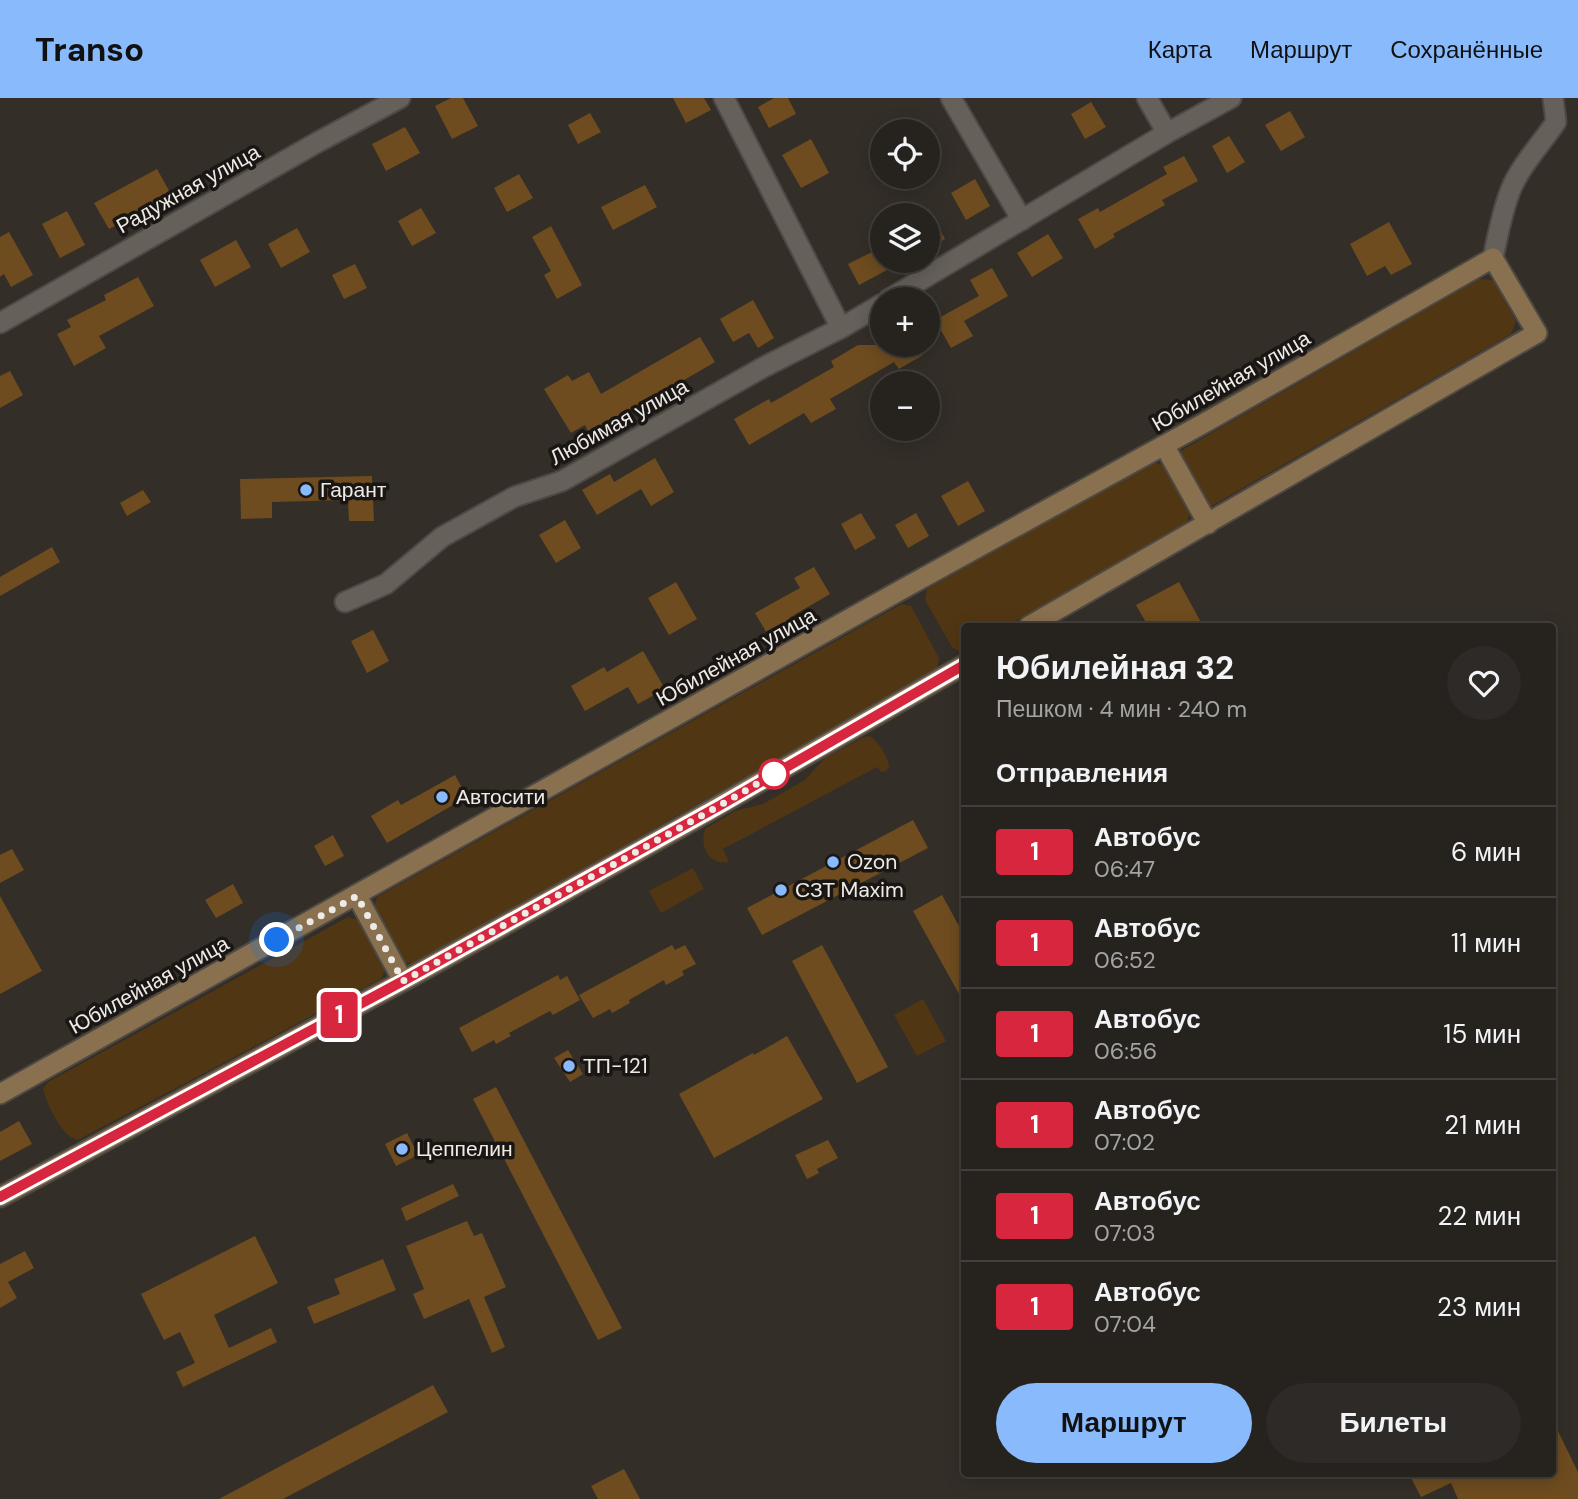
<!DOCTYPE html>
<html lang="ru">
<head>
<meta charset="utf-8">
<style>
  body { margin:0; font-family:"DM Sans",sans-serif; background:#2e2a27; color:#f1f3f6; height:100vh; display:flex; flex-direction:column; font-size:26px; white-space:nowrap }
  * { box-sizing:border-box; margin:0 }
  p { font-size:23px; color:#a4a4a4 }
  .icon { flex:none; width:38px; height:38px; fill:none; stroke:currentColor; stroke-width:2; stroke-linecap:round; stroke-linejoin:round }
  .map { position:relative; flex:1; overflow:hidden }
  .sheet { position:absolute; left:961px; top:525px; width:595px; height:854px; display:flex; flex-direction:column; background:#26221e; border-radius:7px; box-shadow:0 4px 18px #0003,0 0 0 2px #423f3c }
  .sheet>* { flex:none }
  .badge { padding:0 14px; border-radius:5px; font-size:24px; line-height:46px }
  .buttons { position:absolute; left:870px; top:21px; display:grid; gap:14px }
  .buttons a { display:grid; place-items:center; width:70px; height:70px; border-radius:50%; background:#26221e; box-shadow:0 4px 18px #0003,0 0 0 2px #423f3c; font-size:35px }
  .you { position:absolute; width:35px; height:35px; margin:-18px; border:5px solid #fff; border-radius:50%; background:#1a73e8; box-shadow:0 0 0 10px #1a73e833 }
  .map>.badge { position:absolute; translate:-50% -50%; box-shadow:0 0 0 4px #fff }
  h2 { padding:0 35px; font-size:26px; line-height:63px }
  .round { display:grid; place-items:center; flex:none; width:74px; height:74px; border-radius:37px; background:#2e2a27 }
  .overview { display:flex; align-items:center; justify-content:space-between; height:119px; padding:0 35px }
  h1 { font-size:33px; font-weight:700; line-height:52px }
  .button { display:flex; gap:14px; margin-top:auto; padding:14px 35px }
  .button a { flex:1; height:80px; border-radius:42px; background:#89bafc; color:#111; font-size:28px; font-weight:700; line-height:80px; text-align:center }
  .button a+a { background:#2e2a27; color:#f1f3f6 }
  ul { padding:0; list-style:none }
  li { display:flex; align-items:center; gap:21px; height:91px; padding:0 35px; border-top:2px solid #423f3c }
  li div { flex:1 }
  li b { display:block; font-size:26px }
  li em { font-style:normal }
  li .badge { min-width:77px; font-weight:700; text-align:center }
  header { display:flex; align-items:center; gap:42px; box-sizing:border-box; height:98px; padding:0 35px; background:#89bafc; color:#111 }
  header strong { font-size:33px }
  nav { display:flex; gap:38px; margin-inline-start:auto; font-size:24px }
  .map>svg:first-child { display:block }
  .green { fill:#513613 }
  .building { fill:#6e4c1f }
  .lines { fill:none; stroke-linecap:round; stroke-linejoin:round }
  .minor-casing { stroke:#4e4944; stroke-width:23 }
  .secondary-casing { stroke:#4e4944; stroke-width:23 }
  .minor { stroke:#656059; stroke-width:19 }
  .secondary { stroke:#89704e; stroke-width:19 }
  .line-casing { stroke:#fff; stroke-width:16 }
  .line { stroke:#d7263d; stroke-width:10 }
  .walk { stroke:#eeebe7; stroke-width:7; stroke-dasharray:0 12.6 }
  .poi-dot { fill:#89bafc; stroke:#191614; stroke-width:2.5 }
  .stop-dot { fill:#fff; stroke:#d7263d; stroke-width:3.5 }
  .labels { text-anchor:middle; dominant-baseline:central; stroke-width:7; stroke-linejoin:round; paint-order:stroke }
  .street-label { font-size:21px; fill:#eeebe7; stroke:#191614 }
  .poi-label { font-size:21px; fill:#eeebe7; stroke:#191614; text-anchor:start }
</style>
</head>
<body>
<header>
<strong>Transo</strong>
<nav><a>Карта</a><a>Маршрут</a><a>Сохранённые</a></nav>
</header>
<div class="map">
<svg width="1578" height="1401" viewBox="0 0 1578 1401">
  <rect width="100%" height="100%" fill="#332e28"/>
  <path class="green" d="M1479 181 1493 182 1516 223 1511 236 1208 410 1179 354Z
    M1154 364 1164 368 1190 414 1187 424 1008 528H964V553L961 554 952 549 925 502 927 491Z
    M902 506 911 508 939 560 937 571 414 866 401 863 373 812 377 799Z
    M870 638C879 645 888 658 889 669L886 673 881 674 877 669 723 751 729 764C709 768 699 748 705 731L735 713 763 706 805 682 825 660 864 639Z
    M693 770 704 791 661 815 649 793Z
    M348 819 359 822 385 872 381 881 78 1042C75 1041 70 1039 68 1037 58 1028 46 1004 43 991L48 984Z
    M923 901 946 943 917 958 894 917Z"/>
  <path class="building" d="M451 0H463L478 28 452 41 435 8Z
    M673 0H704L711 12 686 25Z
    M774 0H788L796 16 769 30 758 9Z
    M1091 4 1106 29 1085 41 1071 16Z
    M1290 13 1305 39 1281 53 1265 27Z
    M590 15 601 34 578 46 568 27Z
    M405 29 420 55 386 73 372 46Z
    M1229 38 1245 64 1227 75 1212 48Z
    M811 41 829 75 801 90 782 57Z
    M1184 58 1198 83 1162 102 1165 107 1113 136 1115 139 1095 151 1078 121 1098 110 1100 114 1167 76 1163 69Z
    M157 71 172 98 109 131 94 105Z
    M519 76 533 100 507 114 494 90Z
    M975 81 990 108 966 122 951 95Z
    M645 87 657 109 613 132 601 109Z
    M421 110 436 135 412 148 398 123Z
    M928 110 945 141 928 151Z
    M67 113 85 147 60 160 42 126Z
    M1389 124 1412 166 1391 177 1385 168 1367 178 1350 146Z
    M551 128 582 187 557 201 544 177 551 173 532 139Z
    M297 130 310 154 281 170 268 146Z
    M9 134 33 177 11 189 4 176 0 179V139Z
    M1048 136 1063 160 1032 179 1017 155Z
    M236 142 251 169 215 189 200 162Z
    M876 152 887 172 859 187 848 166Z
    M355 166 367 190 344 201 332 177Z
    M992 170 1008 198 964 223 973 238 951 250 935 222 979 198 970 182Z
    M138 179 154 208 99 238 106 250 74 268 57 236 71 229 67 222 106 202 104 197Z
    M753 202 774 240 758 250 749 235 733 244 720 221Z
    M700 239 715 264 590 337 585 327 571 335 544 291 568 277 572 283 589 274 601 296Z
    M858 247H917L923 257 899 271 894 264 830 301 836 311 811 325 804 315 749 347 734 321 769 301 771 305 834 269 831 263Z
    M10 273 23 297 0 310V278Z
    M655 360 674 394 651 408 641 391 597 417 582 392 610 376 614 384Z
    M372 378 374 423H349L348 402 272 404V420L241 421 240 381Z
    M968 383 985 413 958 428 941 398Z
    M143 392 151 404 127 418 120 405Z
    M861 415 876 440 855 452 841 426Z
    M916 415 929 438 908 450 895 427Z
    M565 422 581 450 556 465 539 437Z
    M52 449 60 464 0 498V479Z
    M814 469 830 496 789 520 792 524 768 537 755 515 800 490 794 480Z
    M676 484 697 521 669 537 648 500Z
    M1179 484 1203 528H1148L1136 507Z
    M373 532 389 563 367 575 351 543Z
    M643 553 665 591 638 606 628 589 585 613 571 588 604 569 607 574Z
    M455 677 467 699 387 745 371 718 398 702 401 707Z
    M913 722 928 750 762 837 747 810Z
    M333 737 344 758 325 768 314 748Z
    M12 751 24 772 0 785V757Z
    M233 786 243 805 216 820 205 802Z
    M942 797 964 837V905L913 813Z
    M0 798 42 873 0 896Z
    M672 847 675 852 685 847 696 866 682 873 684 877 666 887 664 882 629 902 630 905 612 915 610 911 593 920 579 897Z
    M822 847 888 969 857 985 792 863Z
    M558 877 560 882 567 878 580 902 553 917 550 913 509 935 511 938 496 946 494 942 472 954 459 930Z
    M787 938 823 1001 714 1060 679 996 753 955 754 957Z
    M568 952 583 976 570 984 554 960Z
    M496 989 622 1230 598 1242 473 1001Z
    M19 1023 32 1046 0 1063V1034Z
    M407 1035 418 1057 396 1068 385 1046Z
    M828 1042 838 1060 817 1071 819 1075 807 1081 795 1057Z
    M453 1086 459 1098 406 1123 401 1110Z
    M467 1123 474 1138 482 1135 506 1189 484 1199 505 1249 492 1255 469 1201 424 1221 413 1196 424 1191 406 1148Z
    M255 1138 278 1185 214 1217 229 1250 271 1230 277 1244 183 1289 176 1274 195 1265 180 1234 164 1242 141 1196Z
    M25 1153 34 1170 8 1184 17 1200 0 1210V1166Z
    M383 1161 396 1192 314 1226 307 1209 340 1196 334 1181Z
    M433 1287 448 1314 283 1401H219Z
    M1552 1321 1578 1374V1401H1458L1451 1385 1421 1399 1409 1376H1552Z
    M624 1371 640 1401H598L591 1388Z"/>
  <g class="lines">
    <g class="minor-casing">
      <path id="minor" d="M724 0 841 230
        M951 0 1022 122
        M1147 0 1167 35
        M1493 160C1498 137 1502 113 1511 91 1521 67 1541 46 1556 24L1553 0
        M889 201 1167 35 1231 0
        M0 225 318 44 400 0
        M345 504 386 486 442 439 514 399 562 383 762 270 841 230 882 206"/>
    </g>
    <g class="secondary-casing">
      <path id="secondary" d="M1164 347 1208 426
        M357 798 403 883
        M0 996 908 488 1208 323 1493 160 1537 235 1029 528
        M0 1099 403 883 683 728 964 567"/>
    </g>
    <use href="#minor" class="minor"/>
    <use href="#secondary" class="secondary"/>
  </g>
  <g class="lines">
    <g class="line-casing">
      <path id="line" d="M0 1099 403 883 719 708 964 567"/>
    </g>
    <use href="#line" class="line"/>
    <path class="walk" d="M277 842 357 798 403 883 719 708 774 676"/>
  </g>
  <g class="poi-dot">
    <circle cx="306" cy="392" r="7"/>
    <circle cx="442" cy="699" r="7"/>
    <circle cx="833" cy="764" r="7"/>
    <circle cx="781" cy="792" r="7"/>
    <circle cx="569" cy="968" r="7"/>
    <circle cx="402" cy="1051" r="7"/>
  </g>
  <circle class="stop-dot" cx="774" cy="676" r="14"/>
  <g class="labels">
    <g class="street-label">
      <text transform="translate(188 91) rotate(-29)">Радужная улица</text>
      <text transform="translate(1231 283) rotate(-30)">Юбилейная улица</text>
      <text transform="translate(619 324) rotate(-29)">Любимая улица</text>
      <text transform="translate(736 559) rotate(-29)">Юбилейная улица</text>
      <text transform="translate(149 887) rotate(-29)">Юбилейная улица</text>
    </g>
    <g class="poi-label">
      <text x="320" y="392">Гарант</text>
      <text x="456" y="699">Автосити</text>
      <text x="847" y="764">Ozon</text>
      <text x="795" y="792">СЗТ Maxim</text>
      <text x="583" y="968">ТП-121</text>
      <text x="416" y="1051">Цеппелин</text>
    </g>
  </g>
</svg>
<div class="buttons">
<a><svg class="icon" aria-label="locate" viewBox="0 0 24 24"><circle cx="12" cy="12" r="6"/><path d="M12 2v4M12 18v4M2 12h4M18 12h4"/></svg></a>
<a><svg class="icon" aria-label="layers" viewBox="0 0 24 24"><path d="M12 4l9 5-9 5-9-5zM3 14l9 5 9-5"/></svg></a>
<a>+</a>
<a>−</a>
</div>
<div class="you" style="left:277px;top:842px"></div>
<b class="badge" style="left:339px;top:917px;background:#d7263d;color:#fff">1</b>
<section class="sheet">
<div class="overview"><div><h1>Юбилейная 32</h1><p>Пешком · 4 мин · 240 m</p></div><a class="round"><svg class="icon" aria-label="heart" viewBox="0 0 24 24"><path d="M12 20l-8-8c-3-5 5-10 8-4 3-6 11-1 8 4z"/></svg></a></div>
<h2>Отправления</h2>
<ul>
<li><span class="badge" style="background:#d7263d;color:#fff">1</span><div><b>Автобус</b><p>06:47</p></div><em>6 мин</em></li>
<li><span class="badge" style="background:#d7263d;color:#fff">1</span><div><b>Автобус</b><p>06:52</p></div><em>11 мин</em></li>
<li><span class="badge" style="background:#d7263d;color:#fff">1</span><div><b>Автобус</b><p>06:56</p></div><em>15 мин</em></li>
<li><span class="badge" style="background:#d7263d;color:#fff">1</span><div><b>Автобус</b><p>07:02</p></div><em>21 мин</em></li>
<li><span class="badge" style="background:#d7263d;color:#fff">1</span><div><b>Автобус</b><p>07:03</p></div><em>22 мин</em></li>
<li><span class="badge" style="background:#d7263d;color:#fff">1</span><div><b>Автобус</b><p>07:04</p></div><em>23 мин</em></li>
</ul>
<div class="button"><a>Маршрут</a><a>Билеты</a></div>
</section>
</div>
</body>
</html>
